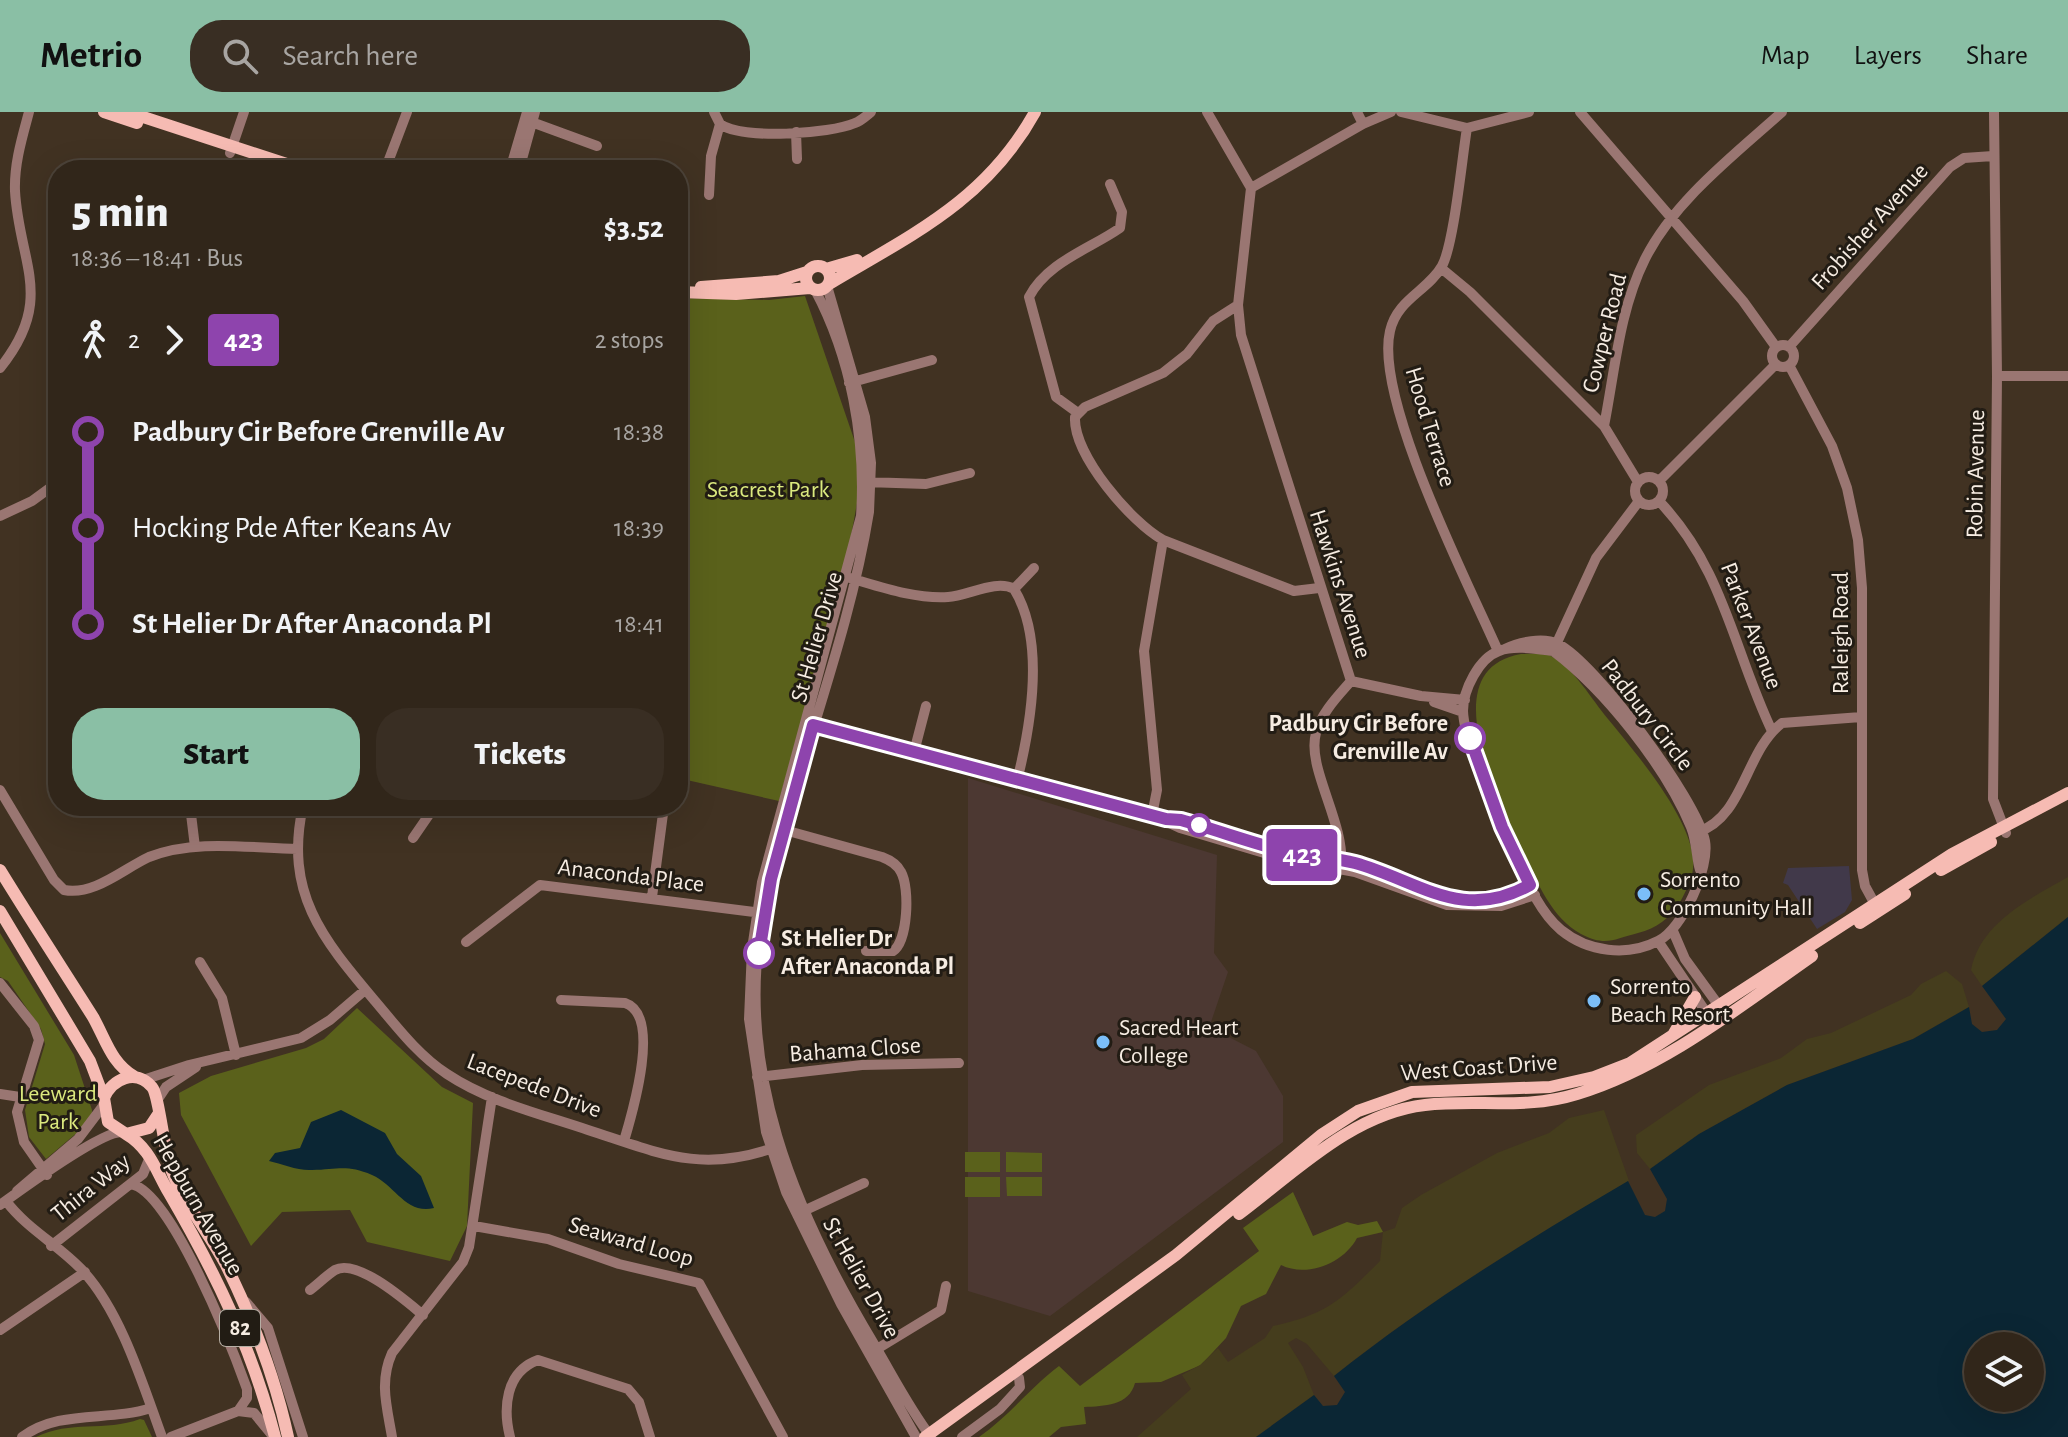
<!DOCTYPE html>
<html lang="en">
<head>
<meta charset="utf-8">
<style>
  body { margin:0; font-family:"Alegreya Sans",sans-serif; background:#392e23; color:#f1f3f6; height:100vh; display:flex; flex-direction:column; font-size:30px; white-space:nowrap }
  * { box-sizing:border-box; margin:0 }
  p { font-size:26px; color:#a8a5a2 }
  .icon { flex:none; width:44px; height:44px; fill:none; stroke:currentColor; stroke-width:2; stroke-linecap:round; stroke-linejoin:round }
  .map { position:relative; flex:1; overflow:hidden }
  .drawer { position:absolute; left:48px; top:48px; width:640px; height:656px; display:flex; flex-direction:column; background:#31261a; border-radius:32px; box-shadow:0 8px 32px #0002,0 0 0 2px #4c4339 }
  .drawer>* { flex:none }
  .badge { padding:0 16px; border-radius:6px; font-size:28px; line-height:52px }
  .tools { position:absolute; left:1964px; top:1220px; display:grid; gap:16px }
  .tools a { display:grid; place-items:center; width:80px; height:80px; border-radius:50%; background:#31261a; box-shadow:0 8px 32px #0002,0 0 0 2px #4c4339; font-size:40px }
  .map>.badge { position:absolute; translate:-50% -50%; box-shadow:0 0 0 4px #fff }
  .legs { display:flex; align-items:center; gap:12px; height:88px; padding:0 24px; font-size:26px }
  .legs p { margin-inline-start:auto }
  .headline { display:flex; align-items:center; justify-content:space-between; height:136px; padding:0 24px }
  h1 { font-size:44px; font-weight:800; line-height:60px }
  .button { display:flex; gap:16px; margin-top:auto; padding:16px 24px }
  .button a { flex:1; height:92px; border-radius:32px; background:#8abfa5; color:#111; font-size:32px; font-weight:800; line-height:92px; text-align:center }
  .button a+a { background:#392e23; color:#f1f3f6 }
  ul { padding:0 24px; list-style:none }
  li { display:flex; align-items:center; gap:28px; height:96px; font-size:30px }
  li i { display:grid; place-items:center; width:12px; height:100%; margin:0 10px; background:currentColor }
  li i::after { content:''; width:20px; height:20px; margin:-10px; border:6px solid; border-radius:50%; background:#31261a }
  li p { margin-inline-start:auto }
  li:first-child i { background:linear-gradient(#0000 50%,currentColor 0) }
  li:last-child i { background:linear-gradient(currentColor 50%,#0000 0) }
  header { display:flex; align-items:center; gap:48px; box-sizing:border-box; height:112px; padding:0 40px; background:#8abfa5; color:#111 }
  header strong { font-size:38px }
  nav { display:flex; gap:44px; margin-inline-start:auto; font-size:28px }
  .search { width:560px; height:72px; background:#392e23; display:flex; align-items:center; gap:20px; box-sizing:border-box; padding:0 28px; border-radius:32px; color:#a8a5a2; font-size:30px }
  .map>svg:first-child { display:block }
  .commercial { fill:#41394a }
  .education { fill:#4c3832 }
  .green { fill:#5a611b }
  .sand { fill:#453d1d }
  .water { fill:#0b2634; fill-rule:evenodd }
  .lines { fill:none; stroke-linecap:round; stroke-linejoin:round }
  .minor { stroke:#9a7672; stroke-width:10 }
  .major { stroke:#f6bbb3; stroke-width:12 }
  .line-1-casing { stroke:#fff; stroke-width:18 }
  .line-1 { stroke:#8e44ad; stroke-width:12 }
  .stop-1-dot { fill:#fff; stroke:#8e44ad; stroke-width:4 }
  .poi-dot { fill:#7bbef8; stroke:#221c14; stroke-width:3 }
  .labels { text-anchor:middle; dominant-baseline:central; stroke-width:6; stroke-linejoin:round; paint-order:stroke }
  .shield { fill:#221c14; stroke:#b6aea4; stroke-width:2 }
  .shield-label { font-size:22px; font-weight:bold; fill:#f6ece2 }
  .street-label { font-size:24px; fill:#f6ece2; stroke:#221c14 }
  .park-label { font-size:24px; fill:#dbe97e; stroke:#221c14 }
  .stop-label { font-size:24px; font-weight:bold; fill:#f6ece2; stroke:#221c14; text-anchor:end }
  .poi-label { font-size:24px; fill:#f6ece2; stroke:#221c14; text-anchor:start }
</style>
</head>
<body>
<header>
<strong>Metrio</strong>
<div class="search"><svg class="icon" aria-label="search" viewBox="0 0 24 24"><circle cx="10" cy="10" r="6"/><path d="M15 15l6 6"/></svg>Search here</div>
<nav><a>Map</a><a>Layers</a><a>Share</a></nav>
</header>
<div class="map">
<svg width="2068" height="1325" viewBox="0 0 2068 1325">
  <rect width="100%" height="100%" fill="#413222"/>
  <path class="commercial" d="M1849 754 1852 788 1845 800 1817 817 1788 773 1783 771 1788 756Z"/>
  <path class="education" d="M968 666 1217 743 1214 841 1228 860 1211 910 1221 921 1256 939 1283 984V1030L1050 1204 968 1179Z"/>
  <path class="green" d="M805 184 856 333 859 380 848 441 779 689 678 666V186L769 188Z
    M1521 542C1530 542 1544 541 1551 544 1574 556 1592 588 1608 607 1634 639 1699 714 1693 757 1692 767 1685 781 1680 790 1669 807 1657 816 1638 821 1614 827 1606 835 1581 822 1548 804 1533 760 1518 728 1496 681 1434 557 1521 542Z
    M0 821 74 943 92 998V1008L46 1047 29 1025 25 998 45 932 41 917 8 869 0 865Z
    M357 896 442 975 473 991 467 1114 450 1149 367 1130 350 1098 282 1100 251 1134 181 1003 179 981 211 964 306 936 324 927Z
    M965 1040H1000V1060H965Z
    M1006 1040 1042 1041V1060H1006Z
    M965 1065H1000V1085H965Z
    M1006 1065H1042V1084H1007Z
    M1293 1080 1313 1124 1347 1110 1358 1113 1377 1109 1383 1120 1357 1126C1344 1151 1307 1166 1281 1153L1266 1182 1241 1194 1226 1226 1201 1253 1161 1270 1135 1271C1129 1294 1104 1294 1084 1295L1086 1312 1061 1315 1049 1325H979C1009 1304 1030 1276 1059 1254L1080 1274 1259 1139 1243 1116Z
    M140 1307 144 1308 152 1325H36C70 1308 105 1320 140 1307Z"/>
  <path class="sand" d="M2068 765V805L1982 874 1971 858C1980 811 2029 787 2068 765Z
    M1946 859 1962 872 1969 895 1913 927 1787 973 1699 1022 1650 1057 1637 1041 1636 1023 1709 973 1781 946 1807 927 1831 921 1911 883 1921 872Z
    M1604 998 1629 1069C1526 1129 1427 1190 1334 1264L1307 1232 1296 1226 1288 1231 1303 1255 1314 1283 1256 1325H1137L1191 1277 1182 1263 1200 1253 1218 1236 1228 1250 1265 1226 1273 1214C1328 1202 1341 1188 1380 1149L1383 1120 1395 1116 1402 1096 1421 1083 1497 1041 1549 1021 1569 1006Z"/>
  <path class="water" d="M2068 805V1325H1256L1314 1283 1323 1294 1337 1293 1345 1280 1334 1264C1427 1190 1526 1129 1628 1069L1645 1103 1655 1105 1665 1099 1667 1087 1650 1057 1699 1022 1787 973 1913 927 1969 895 1972 912 1982 920 1997 918 2006 907 1982 874ZM2030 1234V1286H1978V1234Z
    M341 998 385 1021 397 1042 421 1064 434 1096C406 1103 395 1073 372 1063 346 1052 337 1058 312 1058 298 1059 282 1052 269 1049L275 1041 300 1036 311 1010Z"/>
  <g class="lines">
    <path class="minor" d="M1207 0 1251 76
      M1357 0 1363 12
      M1401 0 1467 16 1529 0
      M1580 0 1743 189 1776 235
      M1994 0 1997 264 1993 687 2006 721
      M526 8 597 34
      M720 12C742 28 830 22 855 11 861 9 866 4 871 0
      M1467 16C1462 46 1454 132 1442 154 1428 179 1397 187 1390 219 1374 287 1468 471 1498 539
      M796 20 797 47
      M230 41 244 0
      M385 58 407 0
      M510 58 527 0
      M519 58 535 0
      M709 83 711 44 720 12 714 0
      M1441 156 1470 180 1604 314 1638 370
      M827 174 865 305 871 351 869 400C847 536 791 664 764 798 732 955 795 1101 874 1232 893 1264 909 1296 931 1325
      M815 178C851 245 866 328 861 404L762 770 752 837 749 907 766 1020 786 1080 841 1192 916 1325
      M1238 193 1241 223 1351 569C1338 584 1321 601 1316 621 1306 656 1346 711 1341 756
      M1772 244a11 11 0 1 1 22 0a11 11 0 1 1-22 0Z
      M1789 235 1950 55 1964 46 1993 44
      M1789 253 1832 334 1847 376 1858 428 1862 476V758L1865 774 1877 796
      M0 256C56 187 19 151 15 79 14 52 22 26 29 0
      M1997 264H2068
      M849 271 932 248
      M1078 301 1056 285 1029 185C1047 150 1090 137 1120 116L1122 100 1110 72
      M1604 314C1615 259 1619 199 1645 147 1674 89 1734 43 1782 0
      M1635 379a14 14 0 1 1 28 0a14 14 0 1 1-28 0Z
      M1659 369 1776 252
      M866 370 926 372 970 361
      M1659 389C1724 457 1733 537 1772 619
      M0 404 32 389 58 370
      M1163 428 1294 479 1319 476
      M850 466C881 475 915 487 948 485 968 484 996 467 1014 477 1046 529 1031 613 1017 669
      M1014 477 1034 456
      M1505 537C1519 530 1543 525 1558 532 1596 551 1696 687 1705 729 1710 755 1683 817 1658 829 1627 845 1588 840 1561 818 1536 797 1523 759 1509 730 1495 700 1464 630 1463 599 1463 578 1479 546 1499 539 1514 533 1537 537 1553 539 1605 578 1666 655 1691 715 1697 730 1696 744 1700 758
      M1554 537 1596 446 1639 389
      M1351 569 1421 584 1465 588
      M1434 590 1463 600
      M808 611 1152 703 1180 716 1285 747 1355 760 1447 793 1501 794 1535 783
      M914 640 926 594
      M0 678 54 768 64 778C94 784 123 757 149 745 194 727 249 736 297 737
      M190 694 195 735
      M303 694C284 781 322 826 375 889 397 915 418 943 447 962 489 990 541 1002 588 1018 659 1041 701 1062 776 1035
      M1152 703 1157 678 1144 539 1163 428C1132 411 1073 343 1075 305L1085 295 1163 261 1187 242 1213 209 1238 193 1251 76 1363 12 1391 0
      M1168 707 1181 708 1286 740 1357 752 1421 779
      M781 717 882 745C890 748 897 752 901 760 910 776 908 829 893 839H866
      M1698 720C1744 705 1745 639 1782 611L1861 605
      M413 726 435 694
      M1436 784C1470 791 1500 790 1530 773
      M652 785 664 694
      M1673 819 1685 847 1722 898
      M1658 829 1710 906
      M466 830 540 773 762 801
      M200 850 222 886 236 943
      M0 871 34 914 39 928 17 1000 24 1030 47 1063
      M561 888 625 891C662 903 632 1002 624 1029
      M757 965 862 953 959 951
      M143 968 189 953 301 926 330 908 365 878
      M0 982 20 985
      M158 987 166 975 196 955
      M130 1072C170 1076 233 1238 247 1277V1286L238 1299
      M17 1079 78 1027 103 994
      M6 1089C28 1118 59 1133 83 1159 121 1200 143 1273 162 1325
      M0 1093C22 1077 99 1021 121 1020
      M797 1102 864 1071
      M474 1114 548 1127 619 1152 699 1171 783 1325
      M51 1134 143 1062 150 1045
      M310 1178C318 1172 327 1163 335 1158 357 1146 406 1189 423 1203
      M246 1190 268 1216 303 1325
      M0 1218 85 1160
      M872 1240 941 1198 946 1174
      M22 1325C60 1297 108 1310 151 1296
      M171 1325 238 1299 254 1301 272 1323
      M392 1325C387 1295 379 1270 392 1241L463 1150 469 1135 492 985
      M510 1325C503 1297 505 1260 538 1248L628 1277 639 1290 650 1325
      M962 1325 1000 1297 1020 1275 1019 1266"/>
    <path class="major" d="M104 0 137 11
      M128 0 305 58
      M806 166a12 12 0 1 1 24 0a12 12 0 1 1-24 0Z
      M826 157 857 148
      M829 172C911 123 986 89 1035 0
      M701 175 779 169 807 160
      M678 180 736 182 810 176
      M0 758C30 807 62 856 93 905 106 928 111 951 135 965
      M1941 758 1991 730
      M0 799 90 949 104 986
      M1860 811 1905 782
      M1673 923 1695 885
      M159 1001 149 1016 126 1022 108 1010 104 986C112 967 136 956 152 975 159 983 164 1039 171 1057 184 1091 209 1121 226 1153 253 1208 275 1265 288 1325
      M126 1022C150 1036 156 1059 169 1081 215 1160 252 1236 275 1325
      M1239 1102C1295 1060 1353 1001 1425 993 1477 987 1526 998 1577 982 1663 956 1739 895 1812 844
      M925 1325 1176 1143 1321 1023 1358 999 1412 980 1550 975 1594 965 1630 951 1952 742 2068 681"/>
  </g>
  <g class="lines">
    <g class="line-1-casing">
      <path id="line-1" d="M759 841 771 767 813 613 1166 707 1181 708C1217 718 1252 731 1288 740 1310 746 1333 745 1355 751 1419 769 1462 811 1530 773L1502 715 1470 626"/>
    </g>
    <use href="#line-1" class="line-1"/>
  </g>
  <g class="stop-1-dot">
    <circle cx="1470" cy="626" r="14"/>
    <circle cx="1199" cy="713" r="10"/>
    <circle cx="759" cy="841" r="14"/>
  </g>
  <g class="poi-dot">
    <circle cx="1644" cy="782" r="8"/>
    <circle cx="1594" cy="889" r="8"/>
    <circle cx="1103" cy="930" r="8"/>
  </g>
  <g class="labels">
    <rect class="shield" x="220" y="1198" width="40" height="36" rx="6"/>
    <g class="shield-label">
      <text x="240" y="1216">82</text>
    </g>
    <g class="street-label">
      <text transform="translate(1870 115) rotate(-48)">Frobisher Avenue</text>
      <text transform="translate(1605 221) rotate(-76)">Cowper Road</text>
      <text transform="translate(1430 315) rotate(73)">Hood Terrace</text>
      <text transform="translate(1976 362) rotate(-89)">Robin Avenue</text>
      <text transform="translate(1340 472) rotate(72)">Hawkins Avenue</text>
      <text transform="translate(1751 514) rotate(69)">Parker Avenue</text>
      <text transform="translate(1841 521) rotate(-90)">Raleigh Road</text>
      <text transform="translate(817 525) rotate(-74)">St Helier Drive</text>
      <text transform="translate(1647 603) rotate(52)">Padbury Circle</text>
      <text transform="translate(631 764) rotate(7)">Anaconda Place</text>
      <text transform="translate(855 938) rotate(-4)">Bahama Close</text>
      <text transform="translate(1479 956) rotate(-4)">West Coast Drive</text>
      <text transform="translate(534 974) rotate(21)">Lacepede Drive</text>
      <text transform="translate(91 1076) rotate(-39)">Thira Way</text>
      <text transform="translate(198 1093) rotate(60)">Hepburn Avenue</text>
      <text transform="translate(631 1130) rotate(16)">Seaward Loop</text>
      <text transform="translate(861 1166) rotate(61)">St Helier Drive</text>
    </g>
    <g class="park-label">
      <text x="768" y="378">Seacrest Park</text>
      <text x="58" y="982">Leeward<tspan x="58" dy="28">Park</tspan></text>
    </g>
    <g class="stop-label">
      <text x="1448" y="612">Padbury Cir Before<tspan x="1448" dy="28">Grenville Av</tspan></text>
      <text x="781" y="827" text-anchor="start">St Helier Dr<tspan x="781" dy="28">After Anaconda Pl</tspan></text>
    </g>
    <g class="poi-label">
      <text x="1660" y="768">Sorrento<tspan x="1660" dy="28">Community Hall</tspan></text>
      <text x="1610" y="875">Sorrento<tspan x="1610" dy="28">Beach Resort</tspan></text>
      <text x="1119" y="916">Sacred Heart<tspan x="1119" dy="28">College</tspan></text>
    </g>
  </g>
</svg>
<div class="tools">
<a><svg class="icon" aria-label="layers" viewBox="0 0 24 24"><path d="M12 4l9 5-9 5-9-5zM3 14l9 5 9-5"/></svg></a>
</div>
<b class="badge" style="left:1302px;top:743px;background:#8e44ad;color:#fff">423</b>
<section class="drawer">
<div class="headline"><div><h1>5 min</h1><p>18:36 – 18:41 · Bus</p></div><b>$3.52</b></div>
<div class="legs"><svg class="icon" aria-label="walk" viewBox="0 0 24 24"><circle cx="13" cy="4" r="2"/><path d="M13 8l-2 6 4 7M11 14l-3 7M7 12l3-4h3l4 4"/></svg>2<svg class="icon" aria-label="forward" viewBox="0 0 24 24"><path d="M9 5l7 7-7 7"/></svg><b class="badge" style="background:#8e44ad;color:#fff">423</b><p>2 stops</p></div>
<ul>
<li><i style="color:#8e44ad"></i><b>Padbury Cir Before Grenville Av</b><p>18:38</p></li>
<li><i style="color:#8e44ad"></i><span>Hocking Pde After Keans Av</span><p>18:39</p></li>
<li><i style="color:#8e44ad"></i><b>St Helier Dr After Anaconda Pl</b><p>18:41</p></li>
</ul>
<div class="button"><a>Start</a><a>Tickets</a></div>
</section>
</div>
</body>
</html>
